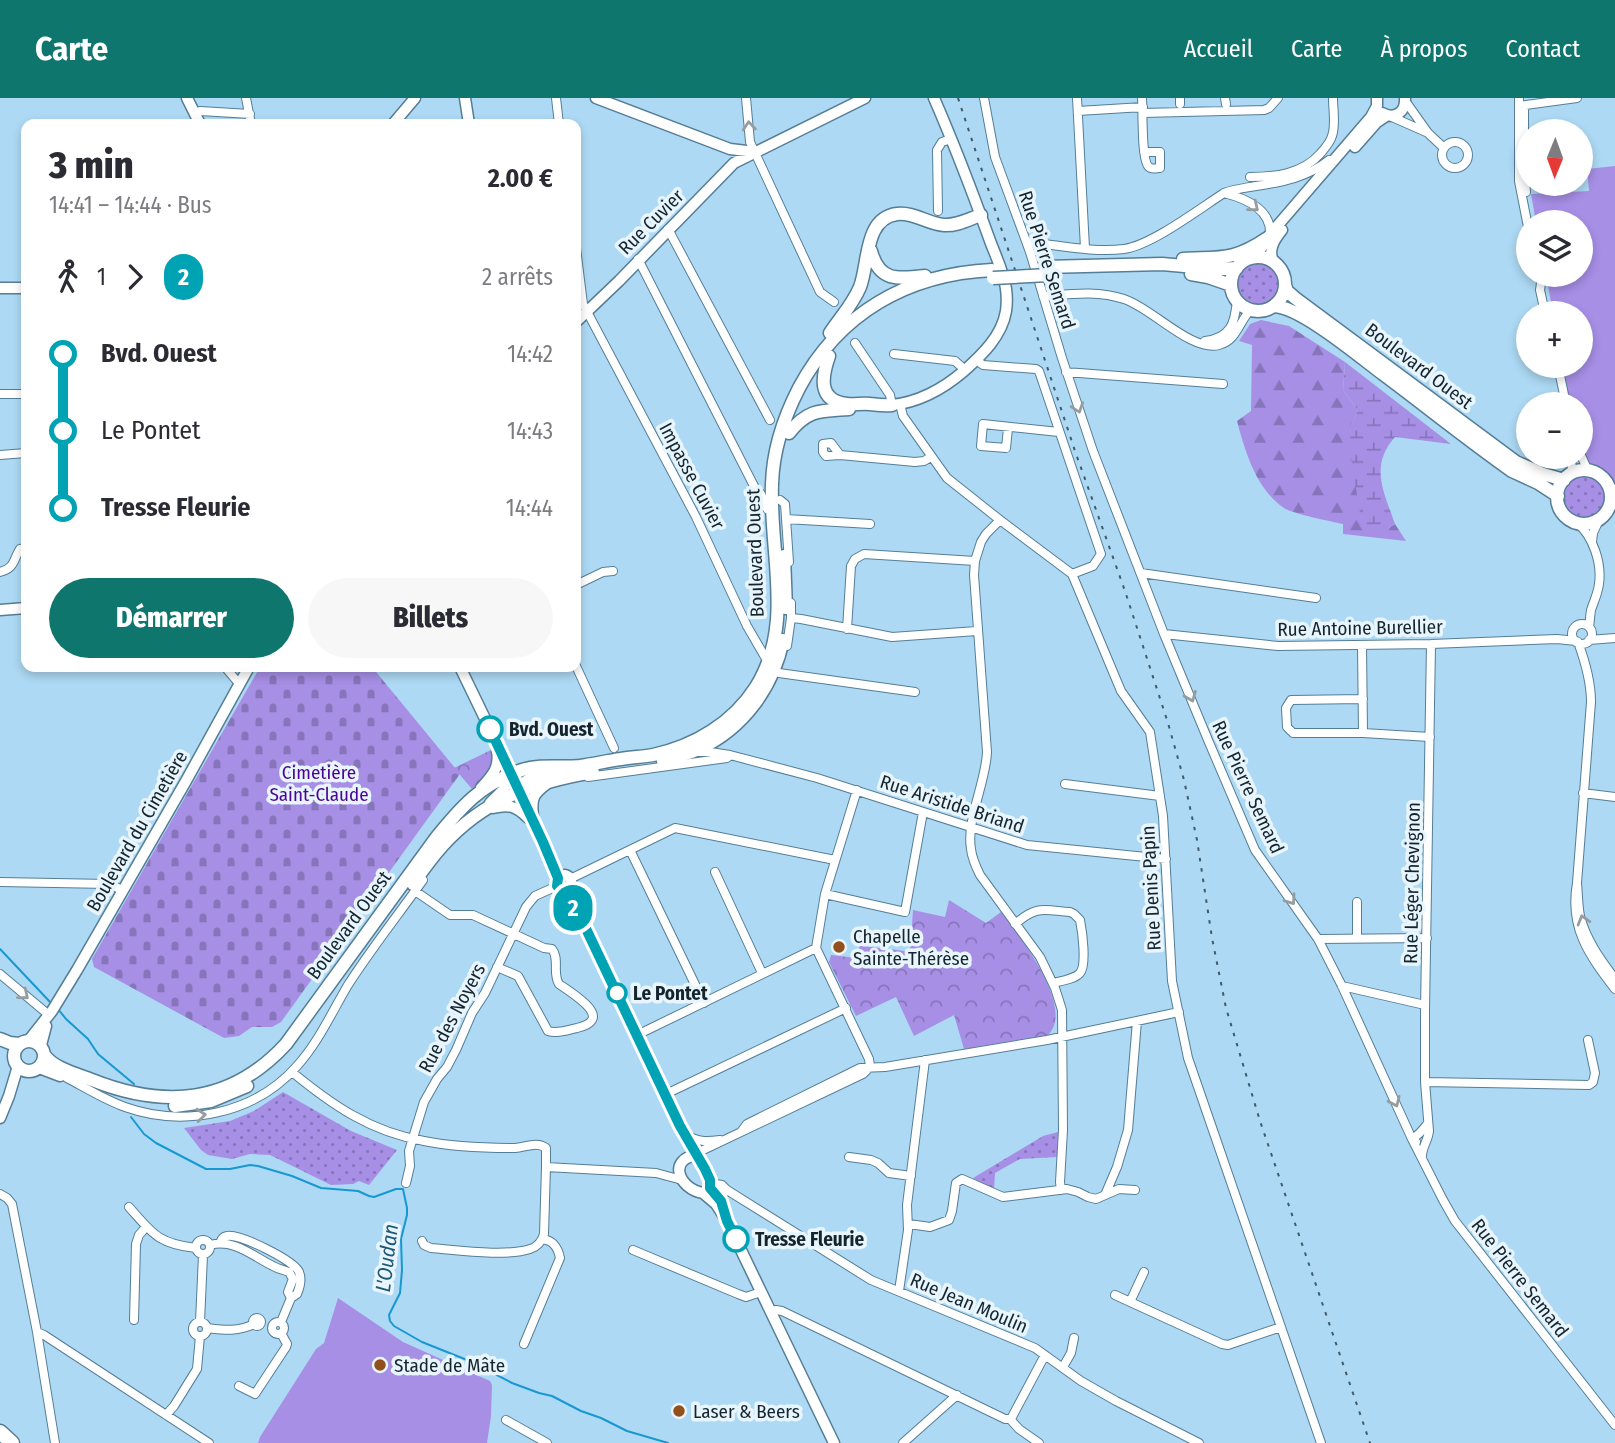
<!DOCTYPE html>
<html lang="fr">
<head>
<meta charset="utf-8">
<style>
  body { margin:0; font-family:"Fira Sans Condensed",sans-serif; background:#f7f7f7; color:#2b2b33; height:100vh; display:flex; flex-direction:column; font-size:26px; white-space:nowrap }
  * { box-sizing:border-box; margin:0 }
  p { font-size:23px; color:#7c7c81 }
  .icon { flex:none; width:38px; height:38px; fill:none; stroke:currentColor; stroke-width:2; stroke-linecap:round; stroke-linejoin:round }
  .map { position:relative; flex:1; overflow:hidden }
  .side { position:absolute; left:21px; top:21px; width:560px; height:553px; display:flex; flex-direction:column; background:#fff; border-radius:14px; box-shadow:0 4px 10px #0003 }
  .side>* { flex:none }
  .badge { padding:0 14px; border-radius:23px; font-size:24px; line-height:46px }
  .needle { width:46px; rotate:181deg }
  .buttons { position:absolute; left:1516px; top:21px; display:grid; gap:14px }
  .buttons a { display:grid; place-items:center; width:77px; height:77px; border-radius:50%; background:#fff; box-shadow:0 4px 10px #0003; font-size:35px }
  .map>.badge { position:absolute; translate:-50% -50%; box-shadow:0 0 0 4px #fff }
  .legs { display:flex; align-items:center; gap:10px; height:77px; padding:0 28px; font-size:23px }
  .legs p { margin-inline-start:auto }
  .head { display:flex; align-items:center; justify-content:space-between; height:119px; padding:0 28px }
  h1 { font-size:38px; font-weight:800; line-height:52px }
  .button { display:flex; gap:14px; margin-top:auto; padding:14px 28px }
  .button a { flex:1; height:80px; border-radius:42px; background:#0f766e; color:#fff; font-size:28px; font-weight:800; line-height:80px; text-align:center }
  .button a+a { background:#f7f7f7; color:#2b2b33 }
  ul { padding:0 28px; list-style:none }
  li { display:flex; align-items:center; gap:24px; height:77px; font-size:26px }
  li i { display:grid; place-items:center; width:10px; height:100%; margin:0 9px; background:currentColor }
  li i::after { content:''; width:18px; height:18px; margin:-9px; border:5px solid; border-radius:50%; background:#fff }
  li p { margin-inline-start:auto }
  li:first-child i { background:linear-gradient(#0000 50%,currentColor 0) }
  li:last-child i { background:linear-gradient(currentColor 50%,#0000 0) }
  header { display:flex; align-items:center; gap:42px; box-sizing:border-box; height:98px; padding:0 35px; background:#0f766e; color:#fff }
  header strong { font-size:33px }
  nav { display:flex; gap:38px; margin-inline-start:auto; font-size:24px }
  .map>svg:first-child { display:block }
  .grass { fill:url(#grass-dots) }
  .forest { fill:url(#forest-firs) }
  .wetland { fill:url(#wetland-marsh) }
  .cemetery { fill:url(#cemetery-stones) }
  .park { fill:url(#park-crowns) }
  .pitch { fill:#a78fe6 }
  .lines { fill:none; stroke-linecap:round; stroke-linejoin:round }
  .stream { stroke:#1898d1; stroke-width:2 }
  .street-casing { stroke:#557e96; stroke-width:10 }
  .secondary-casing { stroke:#557e96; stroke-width:13 }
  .primary-casing { stroke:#557e96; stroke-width:15 }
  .highway-casing { stroke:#557e96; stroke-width:17 }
  .street { stroke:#fff; stroke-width:8 }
  .secondary { stroke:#fff; stroke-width:10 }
  .primary { stroke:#fff; stroke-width:12 }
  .highway { stroke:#fff; stroke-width:14 }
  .rail { stroke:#425b69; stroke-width:2; stroke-dasharray:3.5 7; stroke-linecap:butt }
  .primary-bridge-casing { stroke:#557e96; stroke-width:15; stroke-linecap:butt }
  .primary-bridge { stroke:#fff; stroke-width:12 }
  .oneway { stroke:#959da1 }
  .line-1-casing { stroke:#fff; stroke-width:16 }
  .line-1 { stroke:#00a3b4; stroke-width:10 }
  .stop-1-dot { fill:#fff; stroke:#00a3b4; stroke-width:3.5 }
  .poi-dot { fill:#91501c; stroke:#e8f5fd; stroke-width:2.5 }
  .labels { text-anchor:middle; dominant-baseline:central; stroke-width:7; stroke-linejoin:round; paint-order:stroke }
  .street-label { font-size:19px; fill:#14252e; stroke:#e8f5fd }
  .stop-label { font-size:19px; font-weight:bold; fill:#14252e; stroke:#e8f5fd; text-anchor:start }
  .park-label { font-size:19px; fill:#4b0494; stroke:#e8f5fd }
  .poi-label { font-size:19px; fill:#14252e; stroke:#e8f5fd; text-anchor:start }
  .water-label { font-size:21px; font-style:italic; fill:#1e5977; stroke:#e8f5fd }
</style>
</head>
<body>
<header>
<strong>Carte</strong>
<nav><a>Accueil</a><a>Carte</a><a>À propos</a><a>Contact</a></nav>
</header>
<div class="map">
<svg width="1615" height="1345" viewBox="0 0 1615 1345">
  <defs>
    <pattern id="grass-dots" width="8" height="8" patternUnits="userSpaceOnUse" patternTransform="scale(1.75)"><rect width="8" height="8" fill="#a78fe6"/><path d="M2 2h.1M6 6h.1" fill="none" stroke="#8775bb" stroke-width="1.8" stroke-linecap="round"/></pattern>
    <pattern id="forest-firs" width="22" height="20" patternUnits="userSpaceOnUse" patternTransform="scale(1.75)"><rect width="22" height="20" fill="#a78fe6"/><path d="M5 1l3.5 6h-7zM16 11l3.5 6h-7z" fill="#8775bb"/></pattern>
    <pattern id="wetland-marsh" width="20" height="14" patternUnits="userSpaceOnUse" patternTransform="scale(1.75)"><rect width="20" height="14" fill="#a78fe6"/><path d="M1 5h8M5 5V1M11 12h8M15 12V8" fill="none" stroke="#8775bb"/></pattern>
    <pattern id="cemetery-stones" width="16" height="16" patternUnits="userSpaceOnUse" patternTransform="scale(1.75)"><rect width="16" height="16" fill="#a78fe6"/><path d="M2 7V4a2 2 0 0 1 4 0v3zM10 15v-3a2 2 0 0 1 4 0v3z" fill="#8775bb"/></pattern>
    <pattern id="park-crowns" width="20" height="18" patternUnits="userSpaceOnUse" patternTransform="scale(1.75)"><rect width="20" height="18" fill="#a78fe6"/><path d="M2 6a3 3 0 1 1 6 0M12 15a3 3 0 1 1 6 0" fill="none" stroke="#8775bb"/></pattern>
  </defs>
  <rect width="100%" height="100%" fill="#add9f4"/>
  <path class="grass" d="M1236 186a23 23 0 1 1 46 0a23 23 0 1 1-46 0Z
    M1562 400a23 23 0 1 1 46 0a23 23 0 1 1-46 0Z
    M283 994 351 1033 397 1052 369 1087 359 1083 353 1086 331 1087 270 1057 250 1056 232 1061 208 1057 201 1052 184 1030 230 1023 254 1013Z
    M1058 1034 1057 1059 1020 1061 995 1075 994 1092 973 1080 1043 1038Z"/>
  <path class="forest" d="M1261 222 1289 228 1345 264 1343 292 1358 312 1351 327 1388 430 1395 426 1406 443 1343 436V426C1330 423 1293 416 1284 410 1256 391 1245 353 1237 323L1251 313 1252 247 1239 243 1250 226Z"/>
  <path class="wetland" d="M1345 264 1451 346 1395 339C1369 368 1384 394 1395 426L1388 430 1362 427 1350 354 1351 327 1358 312 1343 292Z"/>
  <path class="cemetery" d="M260 569H372L460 676 281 924 272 929H252L239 938 224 940 94 869 92 861Z"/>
  <path class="park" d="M491 652C496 670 483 679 472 691L454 670Z
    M949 802 986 825 1001 814C1019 837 1076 910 1048 937L964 951 954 917 914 938 896 899 856 918 829 864 831 857 856 860 860 847 890 852 891 851 910 854 913 812 945 819Z"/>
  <path class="pitch" d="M1615 68V384H1611L1599 372 1588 369 1580 347V306H1570L1563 268H1580V215H1553L1546 177H1580V124H1536L1531 96 1589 93 1587 71Z
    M338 1200 403 1244 490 1283 492 1287 491 1318 487 1345H258L260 1339 316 1251 324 1245Z"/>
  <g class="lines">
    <path class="stream" d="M0 851 51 905
      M58 911 66 921 88 941 98 956 134 986
      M131 1019 144 1036 156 1045 206 1071H230L250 1067 258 1068 292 1078 321 1090 358 1093 369 1098 374 1099 396 1091H403L407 1110V1117L401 1141 402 1172 400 1195 389 1217 390 1223 394 1228 422 1244 472 1264 512 1285 539 1295 552 1298 581 1313 601 1320 627 1333 668 1345"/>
    <g class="street-casing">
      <path id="street" d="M246 0 251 26
        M556 0 559 26
        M746 0 750 44 820 194 834 204
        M984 0 995 59 1030 154 1062 260 1093 353 1164 536 1208 642 1255 752 1318 841 1342 888 1412 1041 1443 1102 1455 1123 1615 1327
        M1077 0 1085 150
        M1142 0C1143 12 1141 63 1149 69 1152 72 1156 70 1160 70V54H1144
        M1180 0V6
        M1225 0 1226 6
        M1519 0V83L1528 129
        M1406 4 1428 35 1444 50
        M1519 8 1577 0
        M1524 12V69L1526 94
        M1078 13 1143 9
        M194 15 200 13 250 16
        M1143 15 1264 12 1269 10 1278 0
        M1392 19 1426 34
        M1442 57a13 13 0 1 1 26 0a13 13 0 1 1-26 0Z
        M1250 79C1275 79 1302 76 1320 56 1325 50 1330 45 1332 38 1336 27 1333 12 1333 0
        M1224 95C1244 100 1272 111 1270 137
        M938 113 937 52 942 44 951 41
        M668 131 770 322
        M1027 144C1058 147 1094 155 1124 151 1152 147 1199 111 1224 95 1234 91 1245 90 1256 88 1283 84 1308 79 1329 62
        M576 150 583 206 696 419 747 528 765 559
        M638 161 755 390 761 396 767 411
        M1540 177 1541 185 1540 192 1545 215
        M1043 198C1070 196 1098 192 1124 201 1152 210 1191 254 1219 247 1238 242 1239 222 1251 212
        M1205 243C1231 240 1235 225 1237 202
        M855 245 890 297 892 307
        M894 256 955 263 965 272
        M976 262 983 267 1036 271 1039 273 1101 456 1093 468 1072 476
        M1558 268 1566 306
        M1066 274 1223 286
        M0 296H26
        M900 306 903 318 947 380 1000 422 1072 476 1121 593 1150 634 1163 718 1172 883 1188 960 1321 1345
        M1008 330 1006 350 981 348 983 326 1059 334
        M1580 355 1588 373
        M0 357 26 355
        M840 357 831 345 823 346V354L826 358 840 357 915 364 924 363 931 359
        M1570 377 1572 372 1571 359
        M780 402 785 406 789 464
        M786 421 870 426
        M1000 422 986 436 981 444 975 463 974 477 987 654C986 684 966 722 971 751 972 761 976 769 980 777L1040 859 1055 890 1062 912 1063 1032 1060 1084 1061 1092
        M1577 425C1593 438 1602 465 1599 486 1598 495 1594 503 1591 512 1590 518 1590 523 1589 529
        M1592 444 1593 435 1599 422
        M0 474C15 470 13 462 20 451L26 450
        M1141 475 1316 500
        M576 487 603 474 613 473
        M791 520 801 521 892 539 977 533
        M1572 536a10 10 0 1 1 20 0a10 10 0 1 1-20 0Z
        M847 531 851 468 855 461 864 456 975 463
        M1164 536 1278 548 1431 546 1557 541 1576 543
        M1589 542 1615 540
        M1362 547 1363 635
        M787 548 791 520V505
        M576 568 614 650
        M225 569 236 582 240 585
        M779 575 915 594
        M1363 601 1291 602 1286 610 1287 629 1293 635H1363L1430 639
        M697 654H710L730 657 817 680 1027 747 1166 761
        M588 679 727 660
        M1065 686 1160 698
        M857 692 825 796 816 850 869 961 870 969
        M1583 695 1615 699
        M630 752 704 905
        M715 774 762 875
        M570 781 675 730 835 762
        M0 784 109 786 122 792
        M1577 785 1591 604C1591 584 1585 563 1578 544
        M415 793 450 817H473L544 850 552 851C560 861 552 875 559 886 573 896 616 921 577 930 567 932 557 936 548 933L518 878 497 869
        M825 796 905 814 923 714
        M1357 804V840
        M1015 826C1037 807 1043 812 1070 814L1074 816 1080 822C1082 832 1087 867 1080 875 1075 881 1061 883 1053 885
        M1318 841 1427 840
        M0 876 49 917
        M1615 881C1601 862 1586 842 1580 818 1578 808 1578 796 1577 785 1569 830 1589 857 1615 891
        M1342 888 1425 907
        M637 937 816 850
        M292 974C332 1007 371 1034 424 1043 453 1049 485 1050 515 1050 526 1049 537 1043 546 1050V1069L656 1075 682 1082
        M67 980C86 990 105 1002 125 1009 184 1030 255 1016 297 968 318 945 332 914 348 887 371 851 398 817 423 782
        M1425 984 1589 987 1593 984 1595 975 1588 942
        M666 996 846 910
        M741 1034 747 1026 755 1022 860 970 885 969 1047 942 1179 914
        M685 1036C697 1044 706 1044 720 1042
        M1416 1044 1412 1041C1419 1037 1423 1032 1428 1025
        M697 1057 699 1054 863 976 870 969
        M1422 1058C1422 1049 1428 1043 1429 1033L1425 984V913L1431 546
        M849 1059 871 1062 878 1065 889 1075 911 1078
        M406 1085 410 1068 409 1053 424 1004 437 981 447 969 456 952 472 915 485 895 526 809 535 798 557 788
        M710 1085 722 1087 727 1092 871 1182 1035 1250 1081 1283 1116 1303 1199 1345
        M0 1096 7 1100 12 1106 37 1234 55 1345
        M1105 1097 1117 1069 1128 1032 1137 923
        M721 1103 722 1097 727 1092
        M129 1109C152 1135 158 1146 196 1150
        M909 1126 930 1129 949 1122 952 1113 956 1085 962 1081 1003 1099 1067 1091 1078 1094 1088 1099 1096 1101 1119 1091 1135 1092
        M196 1149a7 7 0 1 1 14 0a7 7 0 1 1-14 0Z
        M422 1143 424 1147 431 1150C457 1152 506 1159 530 1151 537 1149 542 1143 544 1136L546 1069
        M220 1145C222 1141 222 1139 227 1138 239 1135 295 1163 299 1174 302 1181 300 1189 297 1196L291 1200
        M210 1147C234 1140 254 1159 273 1168 278 1171 284 1172 289 1174L293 1181 288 1194 291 1200 281 1224
        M633 1152 738 1196 746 1199 761 1194
        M899 1193 908 1132 907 1107 925 962
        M1115 1197 1222 1246 1228 1247 1281 1229
        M1130 1204 1144 1174
        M771 1214 776 1212 782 1213 1005 1321H1010L1012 1319 1045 1257
        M253 1224a4 4 0 1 1 8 0a4 4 0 1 1-8 0Z
        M134 1222 136 1146 139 1137 146 1129
        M272 1230a6 6 0 1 1 12 0a6 6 0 1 1-12 0Z
        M193 1231a7 7 0 1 1 14 0a7 7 0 1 1-14 0Z
        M200 1224 203 1157
        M207 1230C224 1232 238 1234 254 1226
        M37 1234 44 1237 209 1345
        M524 1246 560 1160C558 1150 554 1143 543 1141
        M1063 1269 1071 1255 1074 1240
        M239 1288 255 1296 286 1249 287 1246 281 1235
        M166 1317 174 1308 197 1271 200 1238
        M1010 1321 1019 1331 1039 1345
        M506 1322 547 1345
        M903 1345 957 1297"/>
    </g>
    <g class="secondary-casing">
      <path id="secondary" d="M187 0 200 26
        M465 0 469 26
        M596 0 730 51 755 54
        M1382 15C1395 22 1406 14 1405 0
        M393 26 415 0
        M1355 49 1377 24 1386 18
        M1256 160 1266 141 1371 19 1377 8V0
        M1273 164C1268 151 1274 142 1282 132
        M0 190H26
        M576 224 619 183 734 65 865 0
        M892 307C920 304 943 291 964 273 982 257 1002 238 1006 213 1007 206 1007 198 1006 191 1004 174 995 157 989 140 972 93 954 46 934 0
        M0 512 26 510
        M460 569 505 662 558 780
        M481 690C492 678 500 670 497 653
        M518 694C522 677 549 675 563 672
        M490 705 503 692 511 676
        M493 710C509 706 516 708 528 720
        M533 718C531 700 533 696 548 685
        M557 784a7 7 0 1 1 14 0a7 7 0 1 1-14 0Z
        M570 789 575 802 579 816 684 1036 697 1057
        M29 942 52 913 77 872 186 683 249 569
        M41 947 46 928
        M0 1020 9 998 18 968
        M697 1057 710 1082V1090L703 1095C679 1091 667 1061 697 1057Z
        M703 1095 716 1106 727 1123 834 1345"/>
    </g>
    <g class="primary-casing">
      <path id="primary" d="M871 153C879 184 898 181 925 178
        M1231 186a27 27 0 1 1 54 0a27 27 0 1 1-54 0Z
        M1183 161C1219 159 1234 163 1266 141
        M1045 169 1162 166 1218 171 1237 170
        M1191 176 1208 179 1231 187
        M1285 187 1287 193 1295 200 1516 364 1543 376 1564 382
        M1274 208C1301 209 1359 258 1383 276 1426 308 1468 342 1512 373L1538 385 1558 398
        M830 235C840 220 853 206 860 189 869 166 864 120 897 116 914 114 928 126 944 127 957 128 969 121 981 117
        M829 258C822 278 817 303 847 306 854 307 862 305 870 306 878 307 884 308 892 307
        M789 335C808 311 820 313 849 311
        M1557 399a27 27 0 1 1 54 0a27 27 0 1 1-54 0Z
        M784 458 786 510
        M663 663C675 659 688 656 699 651 744 630 773 589 783 542
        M413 786C422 773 432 759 443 747 485 701 534 684 593 674
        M0 941 10 945 19 946
        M14 958a15 15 0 1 1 30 0a15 15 0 1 1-30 0Z
        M45 958C55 971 77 976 92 982 165 1011 231 1006 286 946L436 740C461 709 482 685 522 672 540 666 561 670 580 668 594 666 607 663 621 661 632 659 643 659 653 657 695 648 733 625 756 589 795 526 769 455 772 386 773 352 783 321 799 290 839 215 907 176 992 172
        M39 969 60 977
        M175 1008 211 1003 247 988"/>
    </g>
    <g class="highway-casing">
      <path id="highway" d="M0 1334 12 1345"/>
    </g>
    <use href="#street" class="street"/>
    <use href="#secondary" class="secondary"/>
    <use href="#primary" class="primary"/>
    <use href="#highway" class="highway"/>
    <path class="rail" d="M958 0 1075 353 1125 493 1168 625 1184 682 1197 742 1212 840 1226 910 1260 1023 1370 1345"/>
    <g class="primary-bridge-casing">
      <path id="primary-bridge" d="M993 180 1048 177"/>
    </g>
    <use href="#primary-bridge" class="primary-bridge"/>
  </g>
  <defs><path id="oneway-chevron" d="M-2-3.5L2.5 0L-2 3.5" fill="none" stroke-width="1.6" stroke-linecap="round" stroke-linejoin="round" transform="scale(1.75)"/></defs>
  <g class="oneway">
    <use href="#oneway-chevron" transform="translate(749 28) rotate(-95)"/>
    <use href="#oneway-chevron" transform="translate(1254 109) rotate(39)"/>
    <use href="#oneway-chevron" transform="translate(1078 310) rotate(71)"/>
    <use href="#oneway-chevron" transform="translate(1191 599) rotate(68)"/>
    <use href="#oneway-chevron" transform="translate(1291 802) rotate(55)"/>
    <use href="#oneway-chevron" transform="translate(1583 822) rotate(-106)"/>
    <use href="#oneway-chevron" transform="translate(24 897) rotate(39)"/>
    <use href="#oneway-chevron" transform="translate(1395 1004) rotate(66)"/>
    <use href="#oneway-chevron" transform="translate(201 1017) rotate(-6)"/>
  </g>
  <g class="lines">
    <g class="line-1-casing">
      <path id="line-1" d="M490 631 543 744 558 780 557 788C566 795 571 807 579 816L680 1028 705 1071 710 1082V1090L721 1103 727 1123 736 1141"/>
    </g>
    <use href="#line-1" class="line-1"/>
  </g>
  <g class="stop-1-dot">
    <circle cx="490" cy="631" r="12"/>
    <circle cx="617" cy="895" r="9"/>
    <circle cx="736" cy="1141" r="12"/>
  </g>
  <g class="poi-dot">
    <circle cx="839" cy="849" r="7"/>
    <circle cx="380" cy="1267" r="7"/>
    <circle cx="679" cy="1313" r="7"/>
  </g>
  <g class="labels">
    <g class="street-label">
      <text transform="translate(651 124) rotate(-45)">Rue Cuvier</text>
      <text transform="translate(1047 162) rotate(72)">Rue Pierre Semard</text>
      <text transform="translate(1419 268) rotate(37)">Boulevard Ouest</text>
      <text transform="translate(692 378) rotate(62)">Impasse Cuvier</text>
      <text transform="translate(755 455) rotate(-92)">Boulevard Ouest</text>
      <text transform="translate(1360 530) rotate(-1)">Rue Antoine Burellier</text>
      <text transform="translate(1248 689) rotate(65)">Rue Pierre Semard</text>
      <text transform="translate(952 706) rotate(18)">Rue Aristide Briand</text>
      <text transform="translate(137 733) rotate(-60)">Boulevard du Cimetière</text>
      <text transform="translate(1412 785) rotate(-89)">Rue Léger Chevignon</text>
      <text transform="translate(1151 790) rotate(-93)">Rue Denis Papin</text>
      <text transform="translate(349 827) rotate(-54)">Boulevard Ouest</text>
      <text transform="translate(452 920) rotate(-62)">Rue des Noyers</text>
      <text transform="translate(1520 1180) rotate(52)">Rue Pierre Semard</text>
      <text transform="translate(969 1205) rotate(23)">Rue Jean Moulin</text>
    </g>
    <g class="stop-label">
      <text x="509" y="631">Bvd. Ouest</text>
      <text x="633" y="895">Le Pontet</text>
      <text x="755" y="1141">Tresse Fleurie</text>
    </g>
    <g class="park-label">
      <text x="319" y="674">Cimetière<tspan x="319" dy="22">Saint-Claude</tspan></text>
    </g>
    <g class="poi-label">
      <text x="853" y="838">Chapelle<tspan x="853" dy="22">Sainte-Thérèse</tspan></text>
      <text x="394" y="1267">Stade de Mâte</text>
      <text x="693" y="1313">Laser &amp; Beers</text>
    </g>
    <g class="water-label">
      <text transform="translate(387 1160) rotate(-83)">L'Oudan</text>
    </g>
  </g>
</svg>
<div class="buttons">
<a><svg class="needle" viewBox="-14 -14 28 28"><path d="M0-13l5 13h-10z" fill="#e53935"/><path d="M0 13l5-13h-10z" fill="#7c7c81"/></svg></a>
<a><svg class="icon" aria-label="layers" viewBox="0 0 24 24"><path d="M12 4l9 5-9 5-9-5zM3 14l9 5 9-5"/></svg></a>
<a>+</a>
<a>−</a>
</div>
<b class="badge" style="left:573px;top:810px;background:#00a3b4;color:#fff">2</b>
<section class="side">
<div class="head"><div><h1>3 min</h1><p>14:41 – 14:44 · Bus</p></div><b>2.00 €</b></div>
<div class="legs"><svg class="icon" aria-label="walk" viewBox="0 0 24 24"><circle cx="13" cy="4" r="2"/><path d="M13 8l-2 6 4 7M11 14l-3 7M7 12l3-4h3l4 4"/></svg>1<svg class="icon" aria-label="forward" viewBox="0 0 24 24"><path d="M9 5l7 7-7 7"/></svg><b class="badge" style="background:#00a3b4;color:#fff">2</b><p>2 arrêts</p></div>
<ul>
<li><i style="color:#00a3b4"></i><b>Bvd. Ouest</b><p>14:42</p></li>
<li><i style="color:#00a3b4"></i><span>Le Pontet</span><p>14:43</p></li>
<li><i style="color:#00a3b4"></i><b>Tresse Fleurie</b><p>14:44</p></li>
</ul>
<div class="button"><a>Démarrer</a><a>Billets</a></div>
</section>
</div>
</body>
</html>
